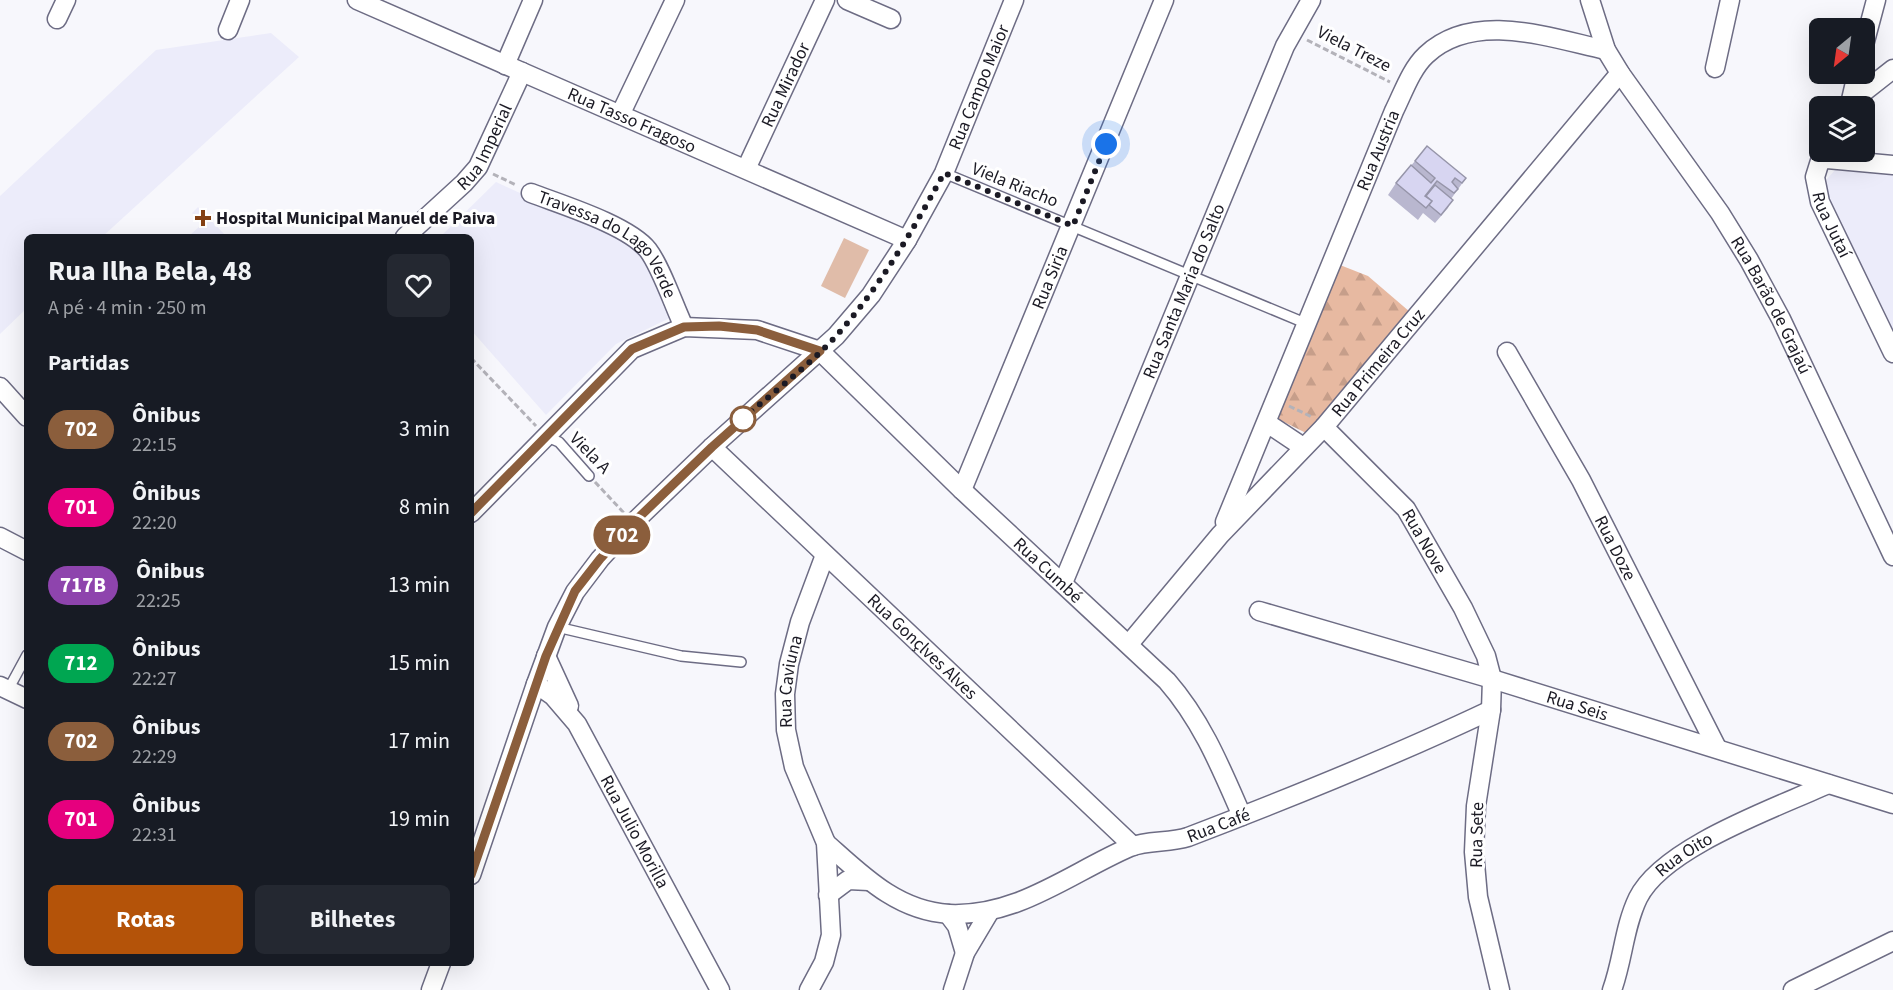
<!DOCTYPE html>
<html lang="pt">
<head>
<meta charset="utf-8">
<style>
  body { margin:0; font-family:"Source Sans 3",sans-serif; background:#242831; color:#f1f3f6; height:100vh; display:flex; flex-direction:column; font-size:22px; white-space:nowrap }
  * { box-sizing:border-box; margin:0 }
  p { font-size:20px; color:#9ea1a6 }
  .icon { flex:none; width:33px; height:33px; fill:none; stroke:currentColor; stroke-width:2; stroke-linecap:round; stroke-linejoin:round }
  .map { position:relative; flex:1; overflow:hidden }
  .sheet { position:absolute; left:24px; top:234px; width:450px; height:732px; display:flex; flex-direction:column; background:#171b24; border-radius:9px; box-shadow:0 6px 24px #0002 }
  .sheet>* { flex:none }
  .badge { padding:0 12px; border-radius:20px; font-size:21px; line-height:39px }
  .needle { width:39px; rotate:209deg }
  .fabs { position:absolute; left:1809px; top:18px; display:grid; gap:12px }
  .fabs a { display:grid; place-items:center; width:66px; height:66px; border-radius:9px; background:#171b24; box-shadow:0 6px 24px #0002; font-size:30px }
  .you { position:absolute; width:30px; height:30px; margin:-15px; border:4px solid #fff; border-radius:50%; background:#1a73e8; box-shadow:0 0 0 9px #1a73e833 }
  .map>.badge { position:absolute; translate:-50% -50%; box-shadow:0 0 0 3px #fff }
  h2 { padding:0 24px; font-size:22px; line-height:54px }
  .round { display:grid; place-items:center; flex:none; width:63px; height:63px; border-radius:9px; background:#242831 }
  .headline { display:flex; align-items:center; justify-content:space-between; height:102px; padding:0 24px }
  h1 { font-size:28px; font-weight:700; line-height:45px }
  .primary-button { display:flex; gap:12px; margin-top:auto; padding:12px 24px }
  .primary-button a { flex:1; height:69px; border-radius:9px; background:#b45309; color:#fff; font-size:24px; font-weight:700; line-height:69px; text-align:center }
  .primary-button a+a { background:#242831; color:#f1f3f6 }
  ul { padding:0; list-style:none }
  li { display:flex; align-items:center; gap:18px; height:78px; padding:0 24px }
  li div { flex:1 }
  li b { display:block; font-size:22px }
  li em { font-style:normal }
  li .badge { min-width:66px; font-weight:700; text-align:center }
  .map>svg:first-child { display:block }
  .built { fill:#ececfa }
  .grass { fill:#e0bca9 }
  .forest { fill:url(#forest-firs) }
  .lines { fill:none; stroke-linecap:round; stroke-linejoin:round }
  .lane-casing { stroke:#6d6c84; stroke-width:12 }
  .street-casing { stroke:#6d6c84; stroke-width:21 }
  .path { stroke:#b3b2b9; stroke-width:3; stroke-dasharray:6 3; stroke-linecap:butt }
  .lane { stroke:#fff; stroke-width:9 }
  .street { stroke:#fff; stroke-width:18 }
  .wall { fill:#b9b7cf }
  .building { fill:#d7d5f1; stroke:#9695a9; stroke-width:1.5 }
  .line-casing { stroke:#fff; stroke-width:14 }
  .line { stroke:#8b5e3c; stroke-width:9 }
  .walk { stroke:#1b1a24; stroke-width:6; stroke-dasharray:0 10.8 }
  .poi-dot { fill:#844014; stroke:#fff; stroke-width:2 }
  .stop-dot { fill:#fff; stroke:#8b5e3c; stroke-width:3 }
  .labels { text-anchor:middle; dominant-baseline:central; stroke-width:6; stroke-linejoin:round; paint-order:stroke }
  .street-label { font-size:18px; fill:#1b1a24; stroke:#fff }
  .poi-label { font-size:18px; font-weight:bold; fill:#1b1a24; stroke:#fff; text-anchor:start }
</style>
</head>
<body>
<div class="map">
<svg width="1893" height="990" viewBox="0 0 1893 990">
  <defs>
    <pattern id="forest-firs" width="22" height="20" patternUnits="userSpaceOnUse" patternTransform="scale(1.5)"><rect width="22" height="20" fill="#e7b9a1"/><path d="M5 1l3.5 6h-7zM16 11l3.5 6h-7z" fill="#c69e8a"/></pattern>
  </defs>
  <rect width="100%" height="100%" fill="#f7f7fc"/>
  <path class="built" d="M271 33 299 57 102 237H27V308L0 334V196L156 50Z
    M1835 170 1893 175V335L1824 189 1827 179Z
    M496 182 648 252 674 316 616 344 546 415 471 330V237H440Z
    M198 207 227 237H188L202 224 192 213Z"/>
  <path class="grass" d="M844 238 869 250 845 298 821 286Z"/>
  <path class="forest" d="M1340 265 1368 276 1410 312 1308 434 1274 417Z"/>
  <g class="lines">
    <g class="lane-casing">
      <path id="lane" d="M944 173 1305 323
        M545 436 559 442 589 476
        M557 627 681 656 741 662
        M8 690 27 655"/>
    </g>
    <g class="street-casing">
      <g id="street">
        <path id="s1" d="M357 0 907 240"/>
        <path d="M847 0 891 19"/>
        <path id="s2" d="M1590 0 1606 50 1620 73 1720 213 1749 260 1781 319 1893 556"/>
        <path d="M57 19 66 0"/>
        <path d="M228 30 240 0"/>
        <path d="M1864 45 1876 0"/>
        <path d="M505 65 533 0"/>
        <path d="M1715 68 1730 0"/>
        <path d="M1851 102 1893 69"/>
        <path d="M1850 104 1857 74"/>
        <path d="M621 113 675 0"/>
        <path id="s3" d="M1893 165 1827 159 1820 161 1815 177 1820 202 1893 353"/>
        <path id="s4" d="M746 169 825 0"/>
        <path id="s5" d="M531 193C562 205 628 225 648 250 661 267 674 306 684 327"/>
        <path id="s6" d="M405 237 464 183 478 167 522 72"/>
        <path id="s7" d="M1507 352 1581 480 1717 748"/>
        <path d="M0 387 27 417"/>
        <path d="M1267 423 1303 447"/>
        <path id="s8" d="M1324 427 1406 509 1463 608 1486 656 1492 679 1491 710 1476 806 1474 852 1478 897 1500 990"/>
        <path id="s9" d="M712 447 1133 846"/>
        <path id="s10" d="M962 490 1164 0"/>
        <path id="s11" d="M471 513 632 349 684 327 757 330 820 351 962 490 1167 681C1202 721 1221 768 1242 816"/>
        <path id="s12" d="M1225 522 1394 111C1403 93 1411 69 1426 55 1474 10 1550 38 1606 50"/>
        <path d="M0 537 27 551"/>
        <path id="s13" d="M1063 583 1285 46 1311 0"/>
        <path id="s14" d="M1259 611 1492 679 1893 804"/>
        <path id="s15" d="M1129 644 1220 535 1324 427 1620 73"/>
        <path d="M546 656 569 706"/>
        <path id="s16" d="M536 684 553 696 577 724 720 990"/>
        <path d="M0 686 27 699"/>
        <path id="s17" d="M826 843C862 875 897 911 949 914 1018 917 1070 873 1130 847 1148 840 1170 843 1188 837 1290 798 1392 757 1491 710"/>
        <path id="s18" d="M471 875 536 684 557 627 575 592 600 559 633 523 712 447 836 336 871 295 907 240 944 173 1014 0"/>
        <path d="M828 895 848 880 869 881"/>
        <path d="M948 914 957 926 965 953"/>
        <path d="M431 990 441 963"/>
        <path id="s19" d="M809 990 824 962 831 935 826 843 794 767 786 730 785 694 789 664 800 622 825 555"/>
        <path d="M953 990 965 953 990 911"/>
        <path id="s20" d="M1612 990C1623 960 1624 927 1638 898 1663 847 1776 808 1828 784"/>
        <path d="M1793 990 1893 941"/>
      </g>
    </g>
    <path class="path" d="M1307 40 1390 82
      M493 174 516 185
      M471 358 536 426
      M1289 406 1312 417
      M595 482 624 513"/>
    <use href="#lane" class="lane"/>
    <use href="#street" class="street"/>
  </g>
  <path class="wall" d="M1415 161 1466 178 1451 199 1448 208 1435 223 1423 213 1418 220 1388 195 1396 183Z"/>
  <path class="building" d="M1427 146 1466 178 1462 183 1455 178 1452 182 1458 189 1454 193 1437 181 1425 196 1432 201 1426 208 1396 183 1411 165 1431 183 1435 178 1415 161Z
    M1435 185 1453 200 1441 215 1429 205 1432 201 1426 196Z"/>
  <g class="lines">
    <g class="line-casing">
      <path id="line" d="M471 513 632 349 684 327 719 326 757 330 820 351 712 447 633 523 600 559 575 591 546 656 471 875"/>
    </g>
    <use href="#line" class="line"/>
    <path class="walk" d="M743 419 739 422C772 393 809 366 838 334 881 285 913 230 944 173L1073 226 1106 144"/>
  </g>
  <path class="poi-dot" d="M200 209h6v6h6v6h-6v6h-6v-6h-6v-6h6z"/>
  <circle class="stop-dot" cx="743" cy="419" r="12"/>
  <g class="labels">
    <g class="street-label">
      <text transform="translate(1354 49) rotate(27)">Viela Treze</text>
      <text stroke="none"><textPath href="#s4" startOffset="93">Rua Mirador</textPath></text>
      <text stroke="none"><textPath href="#s18" startOffset="957">Rua Campo Maior</textPath></text>
      <text stroke="none"><textPath href="#s1" startOffset="300">Rua Tasso Fragoso</textPath></text>
      <text stroke="none"><textPath href="#s6" startOffset="122">Rua Imperial</textPath></text>
      <text stroke="none"><textPath href="#s12" startOffset="402">Rua Austria</textPath></text>
      <text transform="translate(1015 185) rotate(22)">Viela Riacho</text>
      <text stroke="none"><textPath href="#s3" startOffset="141">Rua Jutaí</textPath></text>
      <text stroke="none"><textPath href="#s5" startOffset="96">Travessa do Lago Verde</textPath></text>
      <text stroke="none"><textPath href="#s10" startOffset="230">Rua Siria</textPath></text>
      <text stroke="none"><textPath href="#s13" startOffset="316">Rua Santa Maria do Salto</textPath></text>
      <text stroke="none"><textPath href="#s2" startOffset="357">Rua Barão de Grajaú</textPath></text>
      <text stroke="none"><textPath href="#s15" startOffset="376">Rua Primeira Cruz</textPath></text>
      <text transform="translate(590 453) rotate(46)">Viela A</text>
      <text stroke="none"><textPath href="#s8" startOffset="153">Rua Nove</textPath></text>
      <text stroke="none"><textPath href="#s7" startOffset="224">Rua Doze</textPath></text>
      <text stroke="none"><textPath href="#s11" startOffset="742">Rua Cumbé</textPath></text>
      <text stroke="none"><textPath href="#s9" startOffset="290">Rua Gonçlves Alves</textPath></text>
      <text stroke="none"><textPath href="#s19" startOffset="321">Rua Caviuna</textPath></text>
      <text stroke="none"><textPath href="#s14" startOffset="332">Rua Seis</textPath></text>
      <text stroke="none"><textPath href="#s17" startOffset="432">Rua Café</textPath></text>
      <text stroke="none"><textPath href="#s16" startOffset="180">Rua Julio Morilla</textPath></text>
      <text transform="translate(1477 835) rotate(-89)">Rua Sete</text>
      <text stroke="none"><textPath href="#s20" startOffset="160">Rua Oito</textPath></text>
    </g>
    <g class="poi-label">
      <text x="216" y="218">Hospital Municipal Manuel de Paiva</text>
    </g>
  </g>
</svg>
<div class="fabs">
<a><svg class="needle" viewBox="-14 -14 28 28"><path d="M0-13l5 13h-10z" fill="#e53935"/><path d="M0 13l5-13h-10z" fill="#9ea1a6"/></svg></a>
<a><svg class="icon" aria-label="layers" viewBox="0 0 24 24"><path d="M12 4l9 5-9 5-9-5zM3 14l9 5 9-5"/></svg></a>
</div>
<div class="you" style="left:1106px;top:144px"></div>
<b class="badge" style="left:622px;top:535px;background:#8b5e3c;color:#fff">702</b>
<section class="sheet">
<div class="headline"><div><h1>Rua Ilha Bela, 48</h1><p>A pé · 4 min · 250 m</p></div><a class="round"><svg class="icon" aria-label="heart" viewBox="0 0 24 24"><path d="M12 20l-8-8c-3-5 5-10 8-4 3-6 11-1 8 4z"/></svg></a></div>
<h2>Partidas</h2>
<ul>
<li><span class="badge" style="background:#8b5e3c;color:#fff">702</span><div><b>Ônibus</b><p>22:15</p></div><em>3 min</em></li>
<li><span class="badge" style="background:#e6007e;color:#fff">701</span><div><b>Ônibus</b><p>22:20</p></div><em>8 min</em></li>
<li><span class="badge" style="background:#8e44ad;color:#fff">717B</span><div><b>Ônibus</b><p>22:25</p></div><em>13 min</em></li>
<li><span class="badge" style="background:#00a651;color:#fff">712</span><div><b>Ônibus</b><p>22:27</p></div><em>15 min</em></li>
<li><span class="badge" style="background:#8b5e3c;color:#fff">702</span><div><b>Ônibus</b><p>22:29</p></div><em>17 min</em></li>
<li><span class="badge" style="background:#e6007e;color:#fff">701</span><div><b>Ônibus</b><p>22:31</p></div><em>19 min</em></li>
</ul>
<div class="primary-button"><a>Rotas</a><a>Bilhetes</a></div>
</section>
</div>
</body>
</html>
